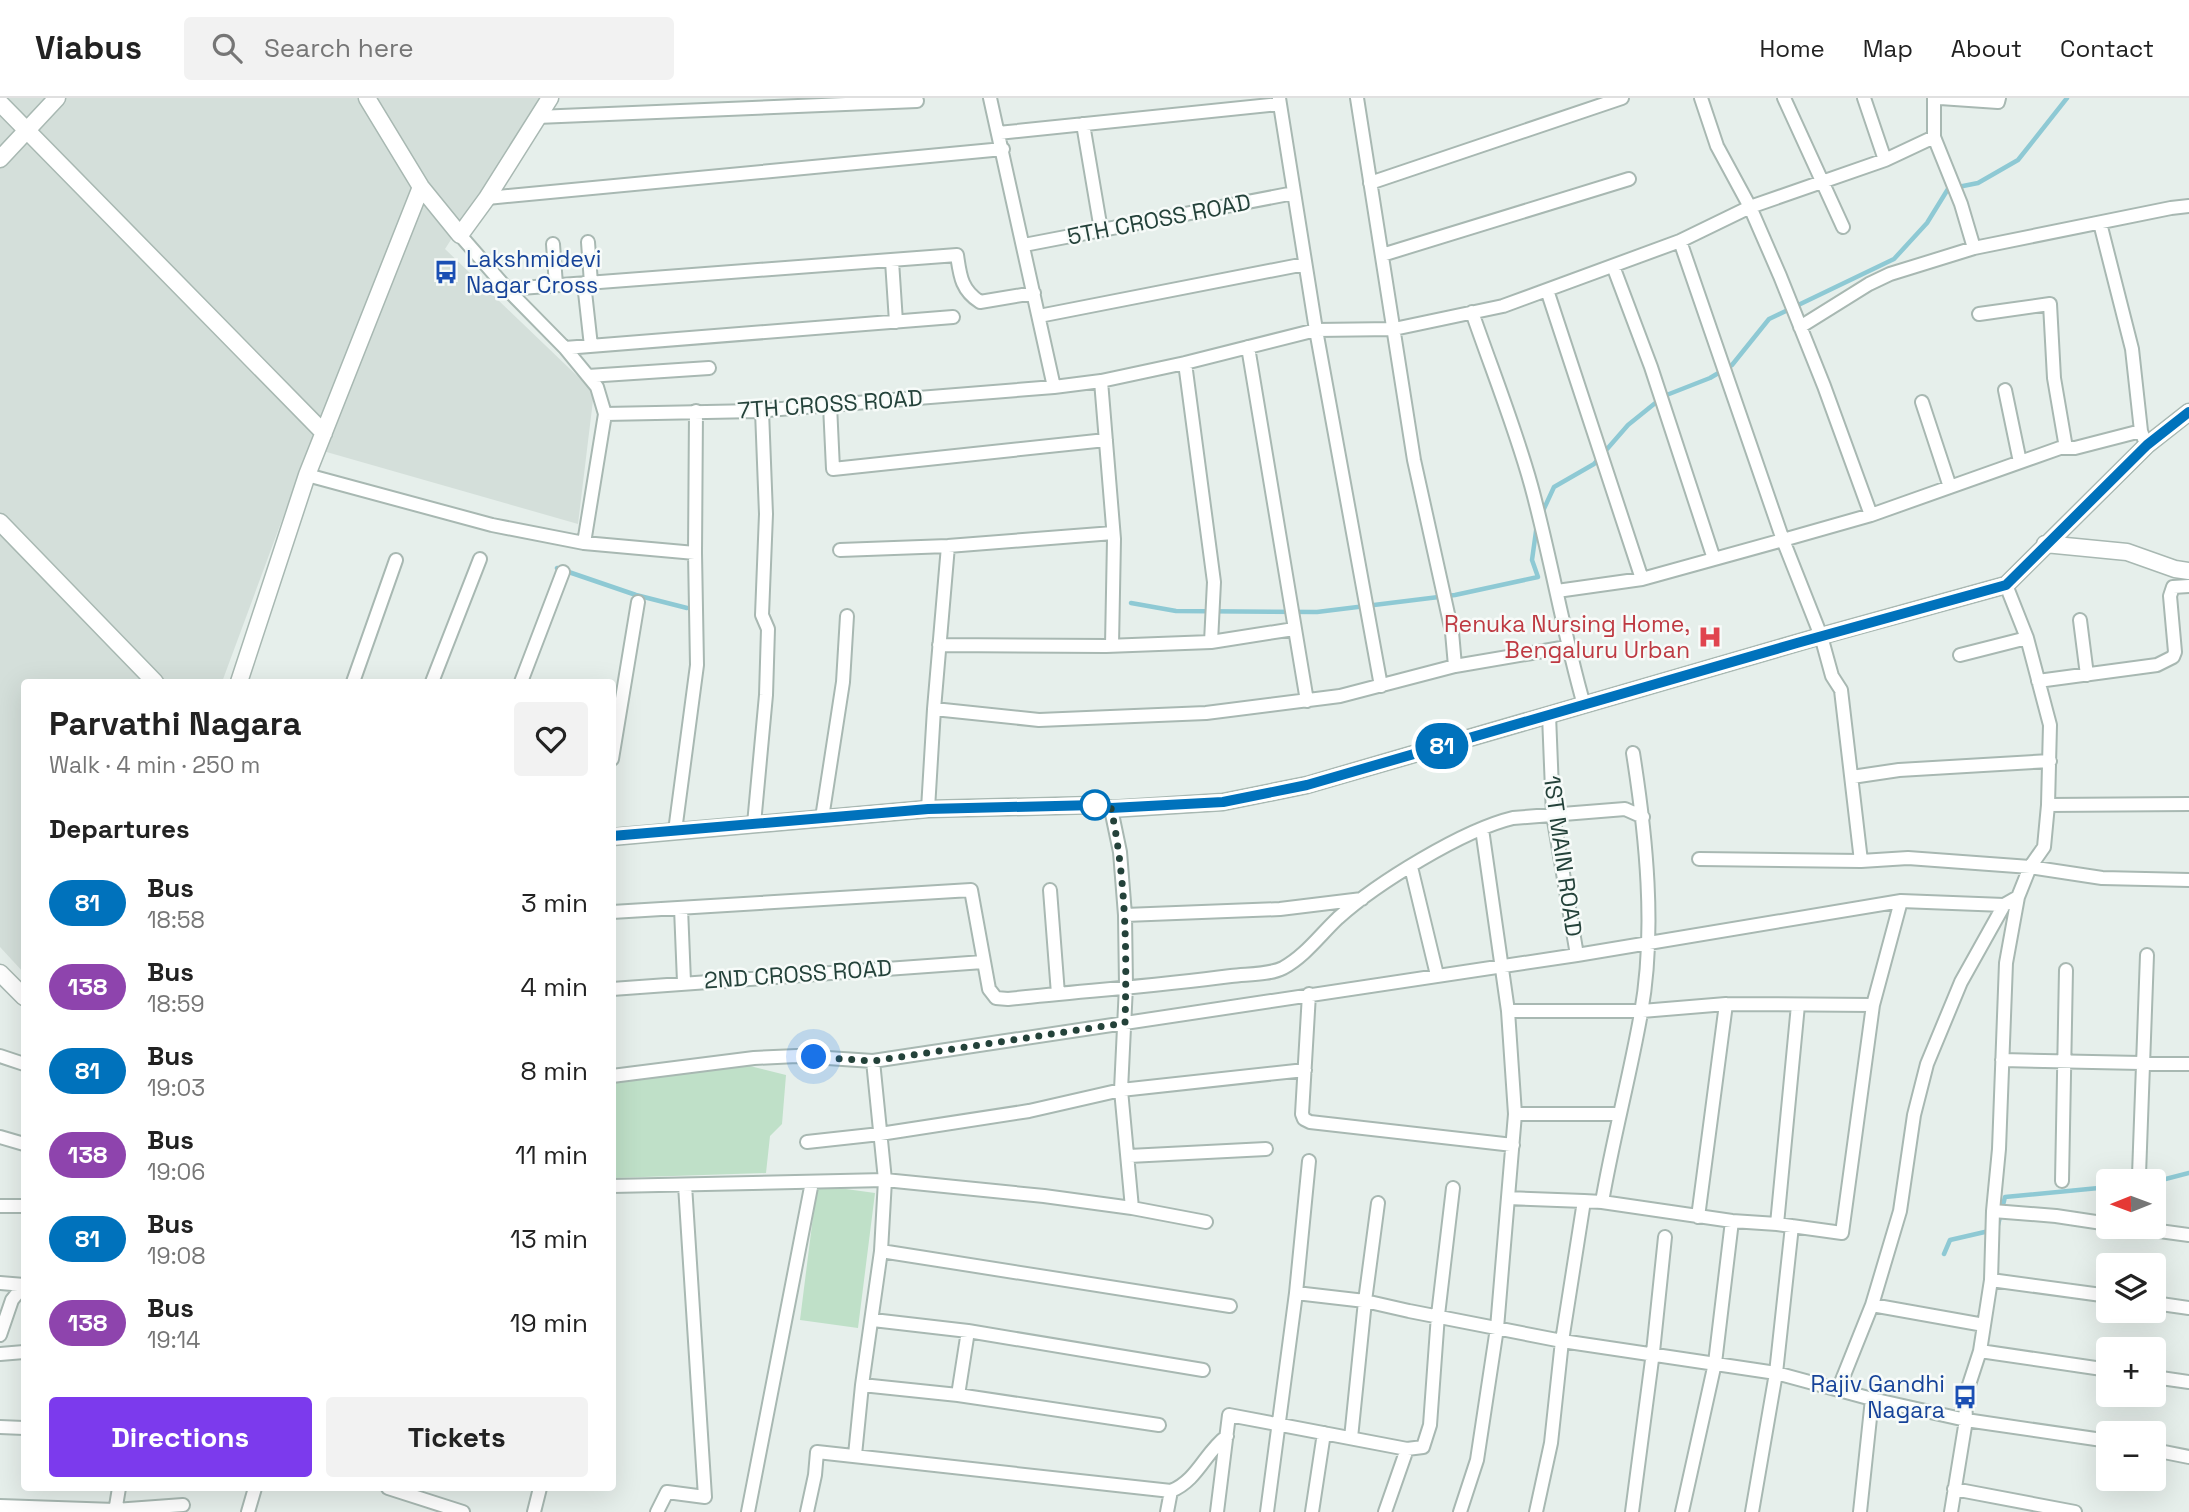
<!DOCTYPE html>
<html lang="en">
<head>
<meta charset="utf-8">
<style>
  body { margin:0; font-family:"Space Grotesk",sans-serif; background:#f2f2f2; color:#222; height:100vh; display:flex; flex-direction:column; font-size:26px; white-space:nowrap }
  * { box-sizing:border-box; margin:0 }
  p { font-size:23px; color:#767676 }
  .icon { flex:none; width:38px; height:38px; fill:none; stroke:currentColor; stroke-width:2; stroke-linecap:round; stroke-linejoin:round }
  .map { position:relative; flex:1; overflow:hidden }
  .drawer { position:absolute; left:21px; top:581px; width:595px; height:812px; display:flex; flex-direction:column; background:#fff; border-radius:7px; box-shadow:0 7px 28px #0002 }
  .drawer>* { flex:none }
  .badge { padding:0 14px; border-radius:23px; font-size:24px; line-height:46px }
  .needle { width:46px; rotate:269deg }
  .fabs { position:absolute; left:2096px; top:1071px; display:grid; gap:14px }
  .fabs a { display:grid; place-items:center; width:70px; height:70px; border-radius:7px; background:#fff; box-shadow:0 7px 28px #0002; font-size:35px }
  .you { position:absolute; width:35px; height:35px; margin:-18px; border:5px solid #fff; border-radius:50%; background:#1a73e8; box-shadow:0 0 0 10px #1a73e833 }
  .map>.badge { position:absolute; translate:-50% -50%; box-shadow:0 0 0 4px #fff }
  h2 { padding:0 28px; font-size:26px; line-height:63px }
  .round { display:grid; place-items:center; flex:none; width:74px; height:74px; border-radius:7px; background:#f2f2f2 }
  .head { display:flex; align-items:center; justify-content:space-between; height:119px; padding:0 28px }
  h1 { font-size:33px; font-weight:700; line-height:52px }
  .action { display:flex; gap:14px; margin-top:auto; padding:14px 28px }
  .action a { flex:1; height:80px; border-radius:7px; background:#7c3aed; color:#fff; font-size:28px; font-weight:700; line-height:80px; text-align:center }
  .action a+a { background:#f2f2f2; color:#222 }
  ul { padding:0; list-style:none }
  li { display:flex; align-items:center; gap:21px; height:84px; padding:0 28px }
  li div { flex:1 }
  li b { display:block; font-size:26px }
  li em { font-style:normal }
  li .badge { min-width:77px; font-weight:700; text-align:center }
  header { display:flex; align-items:center; gap:42px; box-sizing:border-box; height:98px; padding:0 35px; background:#fff; border-bottom:2px solid #e0e0e0 }
  header strong { font-size:33px }
  nav { display:flex; gap:38px; margin-inline-start:auto; font-size:24px }
  .search { width:490px; height:63px; background:#f2f2f2; display:flex; align-items:center; gap:18px; box-sizing:border-box; padding:0 24px; border-radius:7px; color:#767676; font-size:26px }
  .map>svg:first-child { display:block }
  .built { fill:#d4dfda }
  .green { fill:#bfe0c8 }
  .lines { fill:none; stroke-linecap:round; stroke-linejoin:round }
  .stream { stroke:#8ec9d4; stroke-width:4.5 }
  .minor-casing { stroke:#a8b8b2; stroke-width:16 }
  .tertiary-casing { stroke:#a8b8b2; stroke-width:19 }
  .minor { stroke:#fff; stroke-width:12 }
  .tertiary { stroke:#fff; stroke-width:16 }
  .line-casing { stroke:#fff; stroke-width:16 }
  .line { stroke:#0072bc; stroke-width:10 }
  .walk { stroke:#24423a; stroke-width:7; stroke-dasharray:0 12.6 }
  .stop-dot { fill:#fff; stroke:#0072bc; stroke-width:3.5 }
  .labels { text-anchor:middle; dominant-baseline:central; stroke-width:5; stroke-linejoin:round; paint-order:stroke }
  .street-label { font-size:23px; fill:#24423a; stroke:#f7fbf9 }
  .transit-label { font-size:23px; fill:#164399; stroke:#f7fbf9; text-anchor:start }
  .health-label { font-size:23px; fill:#be3a42; stroke:#f7fbf9; text-anchor:end }
</style>
</head>
<body>
<header>
<strong>Viabus</strong>
<div class="search"><svg class="icon" aria-label="search" viewBox="0 0 24 24"><circle cx="10" cy="10" r="6"/><path d="M15 15l6 6"/></svg>Search here</div>
<nav><a>Home</a><a>Map</a><a>About</a><a>Contact</a></nav>
</header>
<div class="map">
<svg width="2189" height="1414" viewBox="0 0 2189 1414">
  <rect width="100%" height="100%" fill="#e6efeb"/>
  <path class="built" d="M0 0H542L445 151 594 294 578 426 309 349 222 584H24V875L0 849Z"/>
  <path class="green" d="M742 966 786 977 782 1026 770 1038 766 1075 613 1080V985Z
    M817 1087 875 1095 858 1230 800 1222Z"/>
  <g class="lines">
    <path class="stream" d="M1542 415 1554 389 1594 366 1628 327 1664 298 1710 280 1732 267 1769 221 1894 161 1927 125 1948 91 1978 85 2018 62 2067 0
      M557 470 636 497 687 510
      M1131 505 1176 513 1317 514 1455 497 1538 479 1532 462 1537 426
      M2154 1084 2189 1075
      M1997 1131 2005 1099 2109 1089
      M1944 1156 1950 1142 1989 1133"/>
    <g class="minor-casing">
      <path id="minor" d="M990 0 1054 289
        M1279 0 1316 232 1381 588
        M1357 0 1414 362 1452 534 1455 568
        M1701 0 1717 48 1750 109 1780 178 1824 288 1871 417
        M1784 0 1843 129
        M1934 0V39L1961 106 1974 150
        M1940 0 1998 4 1999 0
        M537 19 917 3
        M1083 26 1101 132
        M998 35 1280 6
        M1885 62 1934 39
        M1370 85 1622 0
        M487 100 1003 51
        M2100 125 2132 251 2141 333 2144 341
        M460 137 507 191 565 250 597 289 605 316 584 445
        M1680 143 1783 442 1821 538 1832 578 1841 592 1861 763 1908 760 2030 769 2102 780 2189 782
        M588 144 591 185
        M553 146 556 187
        M1024 147 1294 95
        M1382 157 1629 81
        M892 163 896 224
        M1613 168 1651 269 1714 461
        M584 185 591 248
        M507 191 957 157C960 177 961 192 980 204L1034 195
        M1547 192 1642 481
        M1472 214C1492 272 1515 329 1531 387 1551 460 1563 534 1584 607
        M1979 216 2050 206 2054 280 2066 350
        M1039 218 1305 166
        M1800 229 1869 186 1890 176 1974 150 2171 110 2189 108
        M1248 249 1307 603
        M565 250 953 219
        M1185 265 1214 484 1211 544
        M588 278 709 270
        M1101 283 1114 441 1112 547
        M2005 292 2020 364
        M1922 304 1950 389
        M830 307 833 371 1106 342
        M605 316 757 313 1054 289 1101 283 1185 265 1316 232 1394 231 1503 208 1680 143 1750 109 1885 62 1864 0
        M307 377 492 427 584 445 695 455
        M840 452 948 448 1113 435
        M1557 493 1642 481 1783 442 1871 417 2060 350H2075L2141 333
        M2080 522 2087 577
        M939 547 1106 548 1211 544 1294 531
        M1960 557 2027 540
        M2038 583 2157 567 2173 559 2175 554 2170 498 2173 489 2189 488
        M353 584 396 462
        M432 584 480 461
        M521 584 563 474
        M934 611 1039 622 1206 615 1340 598 1455 568 1567 549
        M1549 617 1553 717 1577 857
        M612 661 638 504
        M1852 679 1899 672 2050 663
        M2048 707 2189 706
        M928 711 934 611 948 448
        M822 720 843 584 847 518
        M754 726 766 597 768 531 762 517 766 416 762 313
        M675 733 697 567 695 455 696 313
        M1699 761 1861 763
        M1411 769 1437 877
        M1050 792 1058 896
        M681 810 684 884
        M612 814 971 792 989 891 996 900 1008 901C1082 893 1157 888 1231 878 1246 876 1269 877 1283 870 1305 858 1320 837 1338 820 1377 785 1463 732 1513 720L1625 711 1643 719
        M1125 817 1280 811 1362 801
        M612 891 983 864
        M1309 896 1302 1016 1304 1021 1310 1024 1513 1047
        M1508 913H1642L1726 906 1873 907
        M0 958 24 966
        M2002 962 2189 966
        M612 978 754 960 797 958 873 963 1577 857 1901 803 2004 807 2018 799
        M1515 1016H1619
        M0 1039 24 1046
        M807 1044 880 1036 1029 1013 1121 992 1305 972
        M1129 1058 1266 1051
        M2139 1077 2147 857
        M2062 1083 2066 872
        M612 1088 885 1082 1044 1098 1132 1110 1121 992 1126 888 1125 817 1120 754 1111 711
        M1508 1100 1584 1103
        M1602 1104 1732 1123 1777 1126 1842 1135 1873 907 1901 803
        M0 1108H24
        M1132 1110 1206 1124
        M1993 1113 2056 1118 2109 1126
        M1698 1119 1726 906
        M1777 1126 1798 907
        M2130 1129 2189 1137
        M881 1153 1230 1208
        M1991 1182 2109 1198
        M0 1185 24 1187
        M1296 1195 1365 1203 1409 1213 1562 1243 1776 1275 1872 1301 1966 1322 2109 1343
        M2154 1205 2189 1210
        M1872 1207 1900 1113 1914 1017 1927 966 1961 884 2004 807
        M873 1222 968 1233 1203 1272
        M0 1237 12 1202 24 1187
        M1980 1253 2109 1272
        M0 1256 24 1254
        M2154 1279 2189 1284
        M862 1287 958 1297 1159 1327
        M1838 1292 1872 1207 1984 1227
        M958 1297 968 1233
        M0 1329 24 1330
        M1351 1340 1365 1203 1378 1105
        M2154 1352 2189 1359
        M855 1357 862 1287 881 1153 885 1082 873 963
        M388 1390 463 1414
        M1954 1391 2075 1414
        M0 1408 115 1412 183 1407
        M115 1414 119 1390
        M248 1414 255 1390
        M534 1414 540 1390
        M657 1414 667 1394 705 1399 685 1087
        M748 1414 812 1084
        M807 1414 815 1377 817 1354 1171 1393
        M1167 1414 1171 1393C1198 1382 1205 1354 1227 1338
        M1217 1414 1229 1317 1407 1351 1423 1349 1430 1327 1438 1217 1453 1090
        M1267 1414 1296 1195 1309 1063
        M1312 1414 1324 1335
        M1385 1414 1407 1351
        M1460 1414 1477 1362 1497 1230 1515 1016 1508 913 1482 731
        M1536 1414 1551 1345 1562 1243 1584 1103 1602 1104C1613 1040 1630 978 1641 915 1656 832 1646 737 1633 655
        M1632 1414 1653 1254 1665 1139
        M1682 1414 1715 1265 1732 1123
        M1752 1414 1776 1275 1792 1128
        M1860 1414 1872 1301
        M1951 1414 1966 1322 1965 1299 1980 1253 1991 1182 1993 1113 1999 1051 2006 865 2018 799 2030 769 2044 749 2048 707 2050 627 2027 540 2006 487"/>
    </g>
    <g class="tertiary-casing">
      <path id="tertiary" d="M367 0 421 89 460 137 487 100 550 0
        M0 5 324 335
        M0 61 57 0
        M0 424 155 584
        M2045 446 2127 454 2175 471 2189 473
        M239 584 307 377 421 89
        M612 739 928 711 1095 707 1111 711 1223 704 1307 687 1821 538 2006 487 2147 347 2189 314
        M0 875 24 899"/>
    </g>
    <use href="#minor" class="minor"/>
    <use href="#tertiary" class="tertiary"/>
  </g>
  <g class="lines">
    <g class="line-casing">
      <path id="line" d="M612 738 928 711 1095 707 1111 710 1223 704 1307 687 1797 545 2006 487 2147 347 2189 314"/>
    </g>
    <use href="#line" class="line"/>
    <path class="walk" d="M814 959 873 963 1125 925C1127 853 1126 781 1111 710L1095 707"/>
  </g>
  <defs>
    <g id="bus-bare" transform="scale(1.89)"><path d="M-5-6H5V4H4V6H2V4H-2V6H-4V4H-5ZM-3.5-4V0h7V-4ZM-3.5 1.2v1.5H-2V1.2ZM2 1.2v1.5H3.5V1.2Z" fill="#1a4fb4" stroke="#f7fbf9" stroke-width="2.5" paint-order="stroke"/></g>
    <g id="hospital-bare" transform="scale(1.89)"><path d="M-5-5h3v3.5h4V-5h3V5h-3V1.5h-4V5h-3Z" fill="#e0444e" stroke="#f7fbf9" stroke-width="2.5" paint-order="stroke"/></g>
  </defs>
  <g fill-rule="evenodd">
    <use href="#bus-bare" x="446" y="174"/>
    <use href="#hospital-bare" x="1710" y="539"/>
    <use href="#bus-bare" x="1965" y="1299"/>
  </g>
  <circle class="stop-dot" cx="1095" cy="707" r="14"/>
  <g class="labels">
    <g class="street-label">
      <text transform="translate(1159 121) rotate(-11)">5TH CROSS ROAD</text>
      <text transform="translate(830 306) rotate(-4)">7TH CROSS ROAD</text>
      <text transform="translate(1563 758) rotate(82)">1ST MAIN ROAD</text>
      <text transform="translate(798 876) rotate(-4)">2ND CROSS ROAD</text>
    </g>
    <g class="transit-label">
      <text x="466" y="161">Lakshmidevi<tspan x="466" dy="26">Nagar Cross</tspan></text>
      <text x="1945" y="1286" text-anchor="end">Rajiv Gandhi<tspan x="1945" dy="26">Nagara</tspan></text>
    </g>
    <g class="health-label">
      <text x="1690" y="526">Renuka Nursing Home,<tspan x="1690" dy="26">Bengaluru Urban</tspan></text>
    </g>
  </g>
</svg>
<div class="fabs">
<a><svg class="needle" viewBox="-14 -14 28 28"><path d="M0-13l5 13h-10z" fill="#e53935"/><path d="M0 13l5-13h-10z" fill="#767676"/></svg></a>
<a><svg class="icon" aria-label="layers" viewBox="0 0 24 24"><path d="M12 4l9 5-9 5-9-5zM3 14l9 5 9-5"/></svg></a>
<a>+</a>
<a>−</a>
</div>
<div class="you" style="left:814px;top:959px"></div>
<b class="badge" style="left:1442px;top:648px;background:#0072bc;color:#fff">81</b>
<section class="drawer">
<div class="head"><div><h1>Parvathi Nagara</h1><p>Walk · 4 min · 250 m</p></div><a class="round"><svg class="icon" aria-label="heart" viewBox="0 0 24 24"><path d="M12 20l-8-8c-3-5 5-10 8-4 3-6 11-1 8 4z"/></svg></a></div>
<h2>Departures</h2>
<ul>
<li><span class="badge" style="background:#0072bc;color:#fff">81</span><div><b>Bus</b><p>18:58</p></div><em>3 min</em></li>
<li><span class="badge" style="background:#8e44ad;color:#fff">138</span><div><b>Bus</b><p>18:59</p></div><em>4 min</em></li>
<li><span class="badge" style="background:#0072bc;color:#fff">81</span><div><b>Bus</b><p>19:03</p></div><em>8 min</em></li>
<li><span class="badge" style="background:#8e44ad;color:#fff">138</span><div><b>Bus</b><p>19:06</p></div><em>11 min</em></li>
<li><span class="badge" style="background:#0072bc;color:#fff">81</span><div><b>Bus</b><p>19:08</p></div><em>13 min</em></li>
<li><span class="badge" style="background:#8e44ad;color:#fff">138</span><div><b>Bus</b><p>19:14</p></div><em>19 min</em></li>
</ul>
<div class="action"><a>Directions</a><a>Tickets</a></div>
</section>
</div>
</body>
</html>
